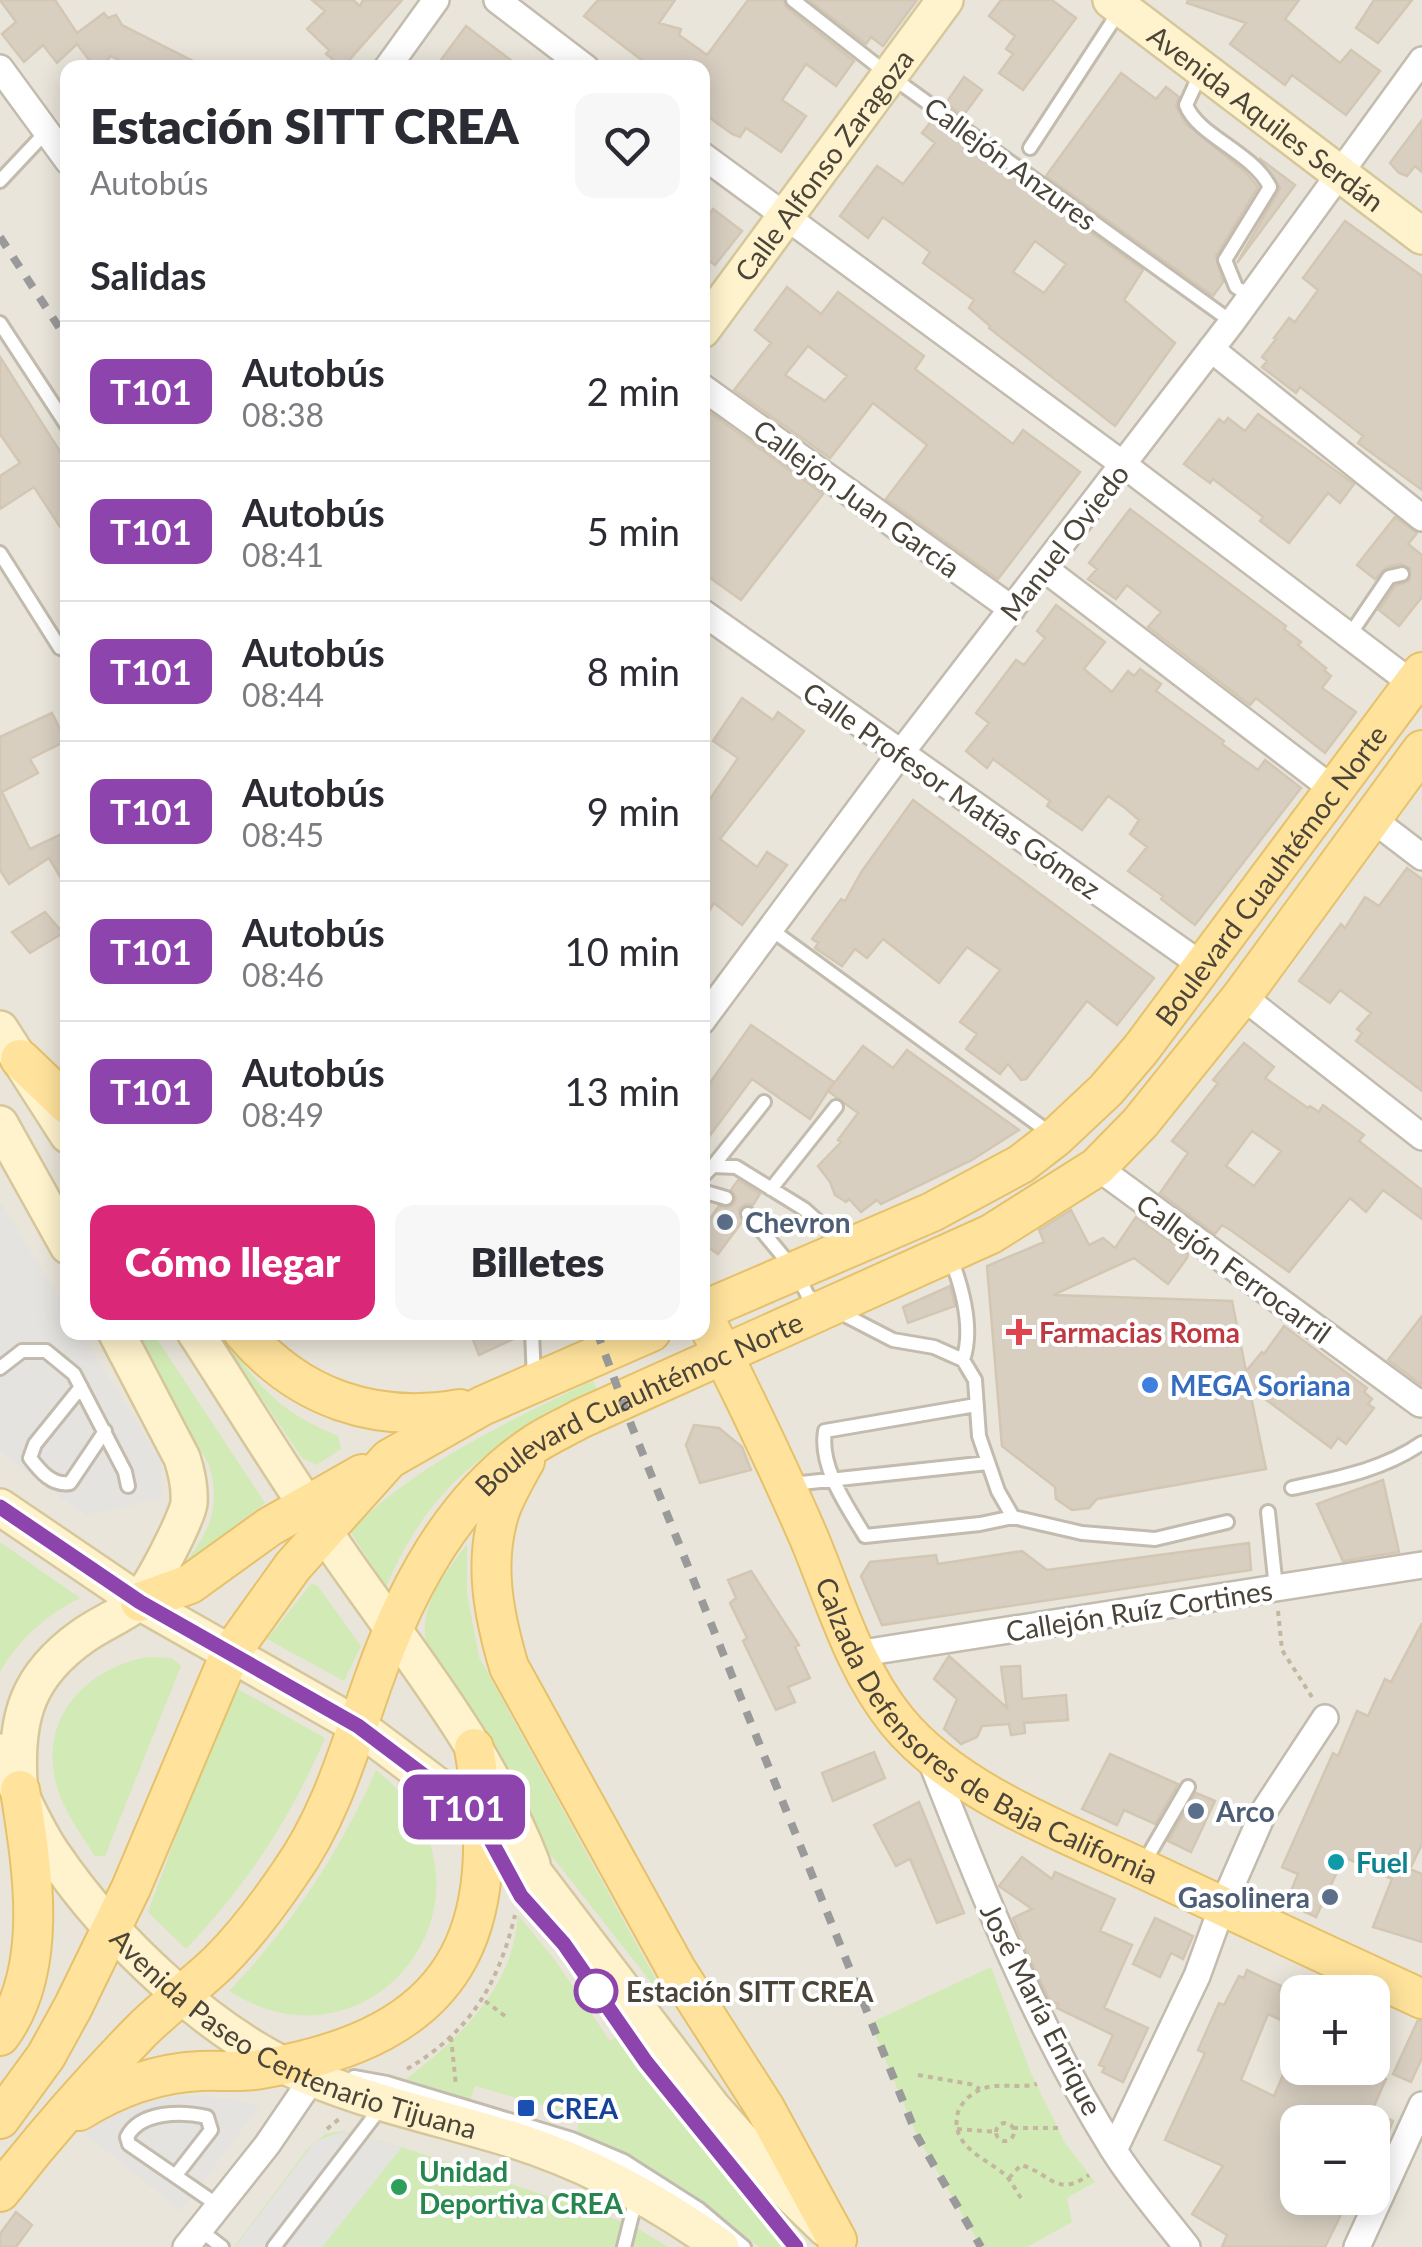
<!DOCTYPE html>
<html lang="es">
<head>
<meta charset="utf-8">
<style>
  body { margin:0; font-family:Lato,sans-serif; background:#f7f7f7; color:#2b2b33; height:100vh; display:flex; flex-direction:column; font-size:38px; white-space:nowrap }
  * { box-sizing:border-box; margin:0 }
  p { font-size:32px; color:#7c7c81 }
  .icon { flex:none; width:55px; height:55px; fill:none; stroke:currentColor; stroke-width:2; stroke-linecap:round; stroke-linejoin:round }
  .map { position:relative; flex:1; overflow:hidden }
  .drawer { position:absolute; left:60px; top:60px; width:650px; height:1280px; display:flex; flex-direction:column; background:#fff; border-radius:20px; box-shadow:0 5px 25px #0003 }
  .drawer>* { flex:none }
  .badge { padding:0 20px; border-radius:15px; font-size:35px; line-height:65px }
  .tools { position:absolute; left:1280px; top:1975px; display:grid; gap:20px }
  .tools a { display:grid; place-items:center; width:110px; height:110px; border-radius:20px; background:#fff; box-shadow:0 5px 25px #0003; font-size:50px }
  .map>.badge { position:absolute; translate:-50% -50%; box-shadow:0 0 0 5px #fff }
  h2 { padding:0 30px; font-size:38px; line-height:90px }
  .round { display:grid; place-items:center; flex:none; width:105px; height:105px; border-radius:20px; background:#f7f7f7 }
  .head { display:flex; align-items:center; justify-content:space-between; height:170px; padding:0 30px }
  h1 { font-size:48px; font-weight:800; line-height:75px }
  .primary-button { display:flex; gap:20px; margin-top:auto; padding:20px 30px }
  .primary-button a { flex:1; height:115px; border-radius:20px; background:#db2777; color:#fff; font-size:40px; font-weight:800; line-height:115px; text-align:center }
  .primary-button a+a { background:#f7f7f7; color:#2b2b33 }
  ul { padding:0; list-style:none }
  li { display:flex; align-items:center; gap:30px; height:140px; padding:0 30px; border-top:2px solid #e1e1e2 }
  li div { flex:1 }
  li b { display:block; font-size:38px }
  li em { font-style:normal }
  li .badge { min-width:110px; font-weight:700; text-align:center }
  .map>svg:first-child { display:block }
  .residential { fill:#eae5da; fill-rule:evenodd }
  .green { fill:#d2eab5 }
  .parking { fill:#e5e3e0 }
  .building { fill:#d8cfc1; stroke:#d3c7b4; stroke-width:2.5; fill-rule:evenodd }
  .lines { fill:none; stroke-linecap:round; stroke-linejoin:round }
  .lane-casing { stroke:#c2bbae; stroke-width:18 }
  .street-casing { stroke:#c2bbae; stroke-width:30 }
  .secondary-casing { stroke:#d6c79b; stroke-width:40 }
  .primary-casing { stroke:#e6c16a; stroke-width:42 }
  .path { stroke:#c4b79f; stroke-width:4; stroke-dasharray:5 5; stroke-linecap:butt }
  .lane { stroke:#fff; stroke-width:12 }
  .street { stroke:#fff; stroke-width:25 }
  .secondary { stroke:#fff3cd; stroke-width:35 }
  .primary { stroke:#ffe39c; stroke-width:38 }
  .rail { stroke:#9a9a9a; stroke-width:8; stroke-dasharray:12 12; stroke-linecap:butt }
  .line-casing { stroke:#fff; stroke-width:22 }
  .line { stroke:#8e44ad; stroke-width:15 }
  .service-dot { fill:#5c6f8a; stroke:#fff; stroke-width:4 }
  .health-dot { fill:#e0444e; stroke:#fff; stroke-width:4 }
  .shop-dot { fill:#3f7fe0; stroke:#fff; stroke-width:4 }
  .culture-dot { fill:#0f9aa8; stroke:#fff; stroke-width:4 }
  .stop-dot { fill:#fff; stroke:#8e44ad; stroke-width:5 }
  .transit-dot { fill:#1a4fb4; stroke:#fff; stroke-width:4 }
  .leisure-dot { fill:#2e9e5b; stroke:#fff; stroke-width:4 }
  .labels { text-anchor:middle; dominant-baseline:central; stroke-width:8; stroke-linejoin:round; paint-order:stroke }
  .street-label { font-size:28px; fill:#4b4439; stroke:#fff }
  .service-label { font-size:28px; font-weight:bold; fill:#4e5e75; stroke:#fff; text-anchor:start }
  .health-label { font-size:28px; font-weight:bold; fill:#be3a42; stroke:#fff; text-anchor:start }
  .shop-label { font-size:28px; font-weight:bold; fill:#366cbe; stroke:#fff; text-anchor:start }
  .culture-label { font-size:28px; font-weight:bold; fill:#0d838f; stroke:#fff; text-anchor:start }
  .stop-label { font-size:28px; font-weight:bold; fill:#4b4439; stroke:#fff; text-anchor:start }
  .transit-label { font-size:28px; font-weight:bold; fill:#164399; stroke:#fff; text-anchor:start }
  .leisure-label { font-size:28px; font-weight:bold; fill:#27864d; stroke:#fff; text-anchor:start }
</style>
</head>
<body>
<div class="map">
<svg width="1422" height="2247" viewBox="0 0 1422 2247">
  <rect width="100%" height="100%" fill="#f6f3ec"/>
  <path class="residential" d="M0 0H1422V2247H0ZM68 68H702V1332H68ZM1298 1992H1372V2068H1298ZM1298 2122H1372V2198H1298Z"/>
  <path class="green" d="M134 1333H153L265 1503 181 1567C208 1536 222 1507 209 1465Z
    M217 1333H221C260 1387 275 1410 338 1436L341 1449 317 1465 303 1459Z
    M593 1380 597 1390C496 1442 433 1477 386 1587L350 1531C418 1463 508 1422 593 1380Z
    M0 1542 80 1598C46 1615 19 1639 0 1672Z
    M467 1544V1593L479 1657 672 2009 543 1845 427 1657C418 1605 438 1584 467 1544Z
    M311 1584 317 1585 361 1646 344 1681 267 1639Z
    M148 1657 172 1658 181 1666 105 1856H95C80 1833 61 1807 55 1779 41 1715 89 1667 148 1657Z
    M236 1688 325 1738C291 1818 246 1886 186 1949L148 1912 214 1733Z
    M376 1770C522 1886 376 2085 229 1991 291 1926 340 1852 376 1770Z
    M518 1915 555 1960 610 2041 618 2036 788 2247H759L702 2201 632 2156 577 2131 580 2116 475 2086 470 2101 406 2079C461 2037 513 1988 518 1915Z
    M991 1967 1031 2073 1065 2143 1095 2182 1067 2198 1072 2222 1027 2247H981L917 2136 870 2023Z
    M342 2131 402 2147 632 2225 668 2247H234L308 2148 325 2134Z"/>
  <path class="parking" d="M0 1201 67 1310 68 1332 81 1333 161 1461V1498L86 1516 0 1452Z
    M178 2095 228 2098 260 2106 181 2211 83 2132 127 2106Z
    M342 2132 402 2147 322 2247H235L315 2141Z"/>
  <path class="building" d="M0 0H55L77 33 104 13 108 18 116 15 122 25 207 68H133L111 56 100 68H95L77 44 57 63 43 45 24 62 2 34 16 22Z
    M312 0H353L360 6 363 0H402L343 67 326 54 329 50 307 29 325 11Z
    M598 0H675L659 23 681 29 679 35 707 55 748 0H783L787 8 854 61 836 86 806 64 782 100 806 116 781 152 746 128 740 137 732 134 702 112V68H652L584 16Z
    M809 0H917L883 46 871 37 866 44Z
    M1001 0H1052L1076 18 1023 90 999 73 1013 54 1006 49 1015 36 989 16Z
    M1188 0H1299L1285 19 1340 63 1351 50 1380 71 1346 115 1292 75 1285 85 1230 44 1246 23 1187 3Z
    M1374 0H1412L1378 43 1356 28Z
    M466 26 521 68H435Z
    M1121 73 1156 99 1166 87 1179 97 1176 106 1185 123 1244 171 1258 187 1216 256 1223 282 1213 296 1046 176Z
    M964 77 982 90 963 116 946 103Z
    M933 119 1143 270 1124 300 1175 343 1115 426 989 328 990 326 969 308 974 300 923 263 930 252 883 217 868 238 840 216 877 166 903 184 935 143 922 133ZM1035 241 1066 264 1044 293 1013 272Z
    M1422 120V172L1415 166 1407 176 1399 173 1390 163Z
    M1259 158 1295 185 1237 263 1280 188Z
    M713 209 742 231 715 265 702 256V223Z
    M1345 221 1422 276V490L1358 443 1363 436 1300 387 1296 393 1262 367 1267 361 1262 357 1276 339 1274 338 1289 318 1295 322 1318 290 1303 278Z
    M787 287 821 314 838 292 924 356 915 369 1013 444 1023 430 1080 472 998 579 886 499 927 445 873 403 830 458 734 390 771 343 755 330ZM808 346 847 376 825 401 785 375Z
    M0 357 68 464V539L34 487 0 509V476L20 463 0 434Z
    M702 407 823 494 741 600 702 572Z
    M1258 414 1354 484 1340 503 1328 493 1289 543 1260 521 1263 517 1213 479 1210 483 1184 464 1219 419 1224 423 1228 418 1245 431Z
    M1130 509 1286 626 1284 629 1301 642 1298 645 1326 668 1324 670 1331 676 1322 688 1356 712 1325 753 1256 698 1250 705 1148 627 1161 612 1127 585 1116 599 1088 579 1097 569 1089 563Z
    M1395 517 1417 533 1408 544 1422 555V597L1399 626 1379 610 1395 586 1409 581 1410 568 1401 564 1387 567 1375 579 1357 565Z
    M1056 605 1105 642 1084 669 1112 692 1128 671 1134 676 1140 669 1161 684 1156 691 1224 741 1222 744 1258 770 1265 760 1301 788 1195 925 1161 899 1163 896 1128 871 1147 847 1130 834 1139 820 1125 808 1108 796 1082 830 1047 806 1050 801 993 759 987 768 966 751 989 723 976 713 1016 660 1024 665 1045 638 1037 631Z
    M742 698 773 720 778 712 804 731 720 839 757 867 767 852 787 865 742 925 714 903 702 922V811L738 758 713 741Z
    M52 713 66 741 30 759 38 773 2 792 30 849 68 831V890L49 858 9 884 0 870V737Z
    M913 800 1154 978 1117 1025 1087 1001 1026 1079 1021 1080 1008 1064 1000 1074 966 1049 977 1034 960 1022 1000 970 967 947 939 983 883 939 867 958 855 949 842 966 815 948 818 943 812 939 841 899 845 901 862 871Z
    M1407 868 1422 879V1091L1356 1041 1362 1033 1357 1029 1371 1013 1340 990 1330 1003 1299 981 1341 924 1345 928 1365 897 1379 906Z
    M45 912 63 933 30 953 12 932Z
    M751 1025 834 1082 828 1091 863 1046 893 1068 907 1050 1019 1130 972 1160 881 1204 877 1200 861 1212 849 1199 846 1202 835 1195 830 1182 818 1166 841 1142 838 1140 858 1113 828 1091 810 1119 752 1079 702 1146V1094Z
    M1244 1043 1274 1067 1265 1078 1308 1108 1310 1106 1319 1112 1323 1105 1364 1135 1359 1141 1422 1190V1219L1383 1190 1366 1212 1350 1198 1289 1272 1229 1229 1222 1225 1215 1234 1160 1193 1188 1153 1172 1141 1218 1083 1213 1080ZM1252 1131 1281 1151 1254 1186 1226 1166Z
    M738 1180 760 1194 753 1205 745 1204 739 1210 742 1222 718 1254 702 1243V1230L719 1206 727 1208 734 1204 736 1197 731 1190Z
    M1071 1210 1089 1245 1103 1238 1115 1248 1136 1217 1188 1254 1187 1258 1168 1284 1134 1258 1053 1295 1232 1301 1246 1371 1262 1352 1264 1354 1284 1326 1367 1388 1364 1392 1372 1399 1368 1404 1374 1408 1346 1444 1338 1438 1331 1448 1249 1387 1266 1469 1097 1499 1089 1508 1072 1510 1056 1499 1055 1487 1002 1446 987 1266 1044 1242 1039 1230Z
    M950 1286 955 1306 908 1323 903 1307Z
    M1422 1316V1385L1388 1360Z
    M470 1332H522V1335L479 1355Z
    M694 1425 719 1428 742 1447 751 1470 700 1483 686 1445Z
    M1383 1480 1399 1552 1343 1561 1317 1504Z
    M1249 1543 1251 1570 882 1625 861 1576 870 1562 936 1555 938 1564 1022 1551 1047 1570Z
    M751 1571 799 1645 795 1647 810 1678 788 1687 795 1702 776 1710 743 1641 747 1638 730 1603 736 1598 728 1580Z
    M1422 1623V1844L1410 1869 1422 1874V1942L1373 1927 1392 1879 1344 1857 1316 1917 1286 1903 1298 1874 1282 1867 1333 1753 1338 1756 1357 1711 1368 1716 1385 1679 1391 1682Z
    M949 1656 1007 1708 1001 1667 1020 1666 1022 1699 1066 1695 1068 1720 1024 1723 1025 1733 1011 1735 1009 1724 982 1726 977 1737 961 1744 944 1729 957 1699 934 1679Z
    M874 1752 885 1778 833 1801 822 1773Z
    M1110 1754 1178 1784 1155 1824 1124 1810 1117 1825 1082 1809Z
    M1196 1793 1215 1801 1191 1852 1168 1841Z
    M919 1802 964 1913 937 1923 910 1859 896 1866 874 1825Z
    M1022 1857 1052 1879 1055 1872 1115 1899 1100 1931 1132 1945 1104 2008 1148 2028 1123 2082 1102 2072 1105 2067 1099 2065 1113 2035 1057 2008 1058 2004 1050 2001 1026 1950 1013 1918 1032 1909 999 1886Z
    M1155 1918 1193 1936 1183 1959 1171 1953 1160 1977 1133 1964Z
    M1247 1970 1281 1986 1279 1991 1298 2000V2028L1268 2014 1241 2080 1274 2096 1286 2068H1359L1386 2079 1367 2122H1298V2198H1349L1325 2247H1222L1227 2235 1192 2214 1223 2166 1165 2140 1205 2053 1198 2050 1219 2003 1224 2005 1239 1976 1244 1978Z
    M1418 2020 1422 2021V2058L1411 2082 1393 2074Z
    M1372 2112 1393 2121 1386 2138 1372 2132Z
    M16 2212 32 2225 16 2247H0V2234Z"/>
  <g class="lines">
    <g class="lane-casing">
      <path id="lane" d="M793 0 889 75 1232 322
        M1201 72 1186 105C1198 136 1251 151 1270 187L1225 260 1236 287 1250 296
        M1030 148 1120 10
        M0 181 46 132
        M0 323 68 427
        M0 553 60 648
        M1349 636 1389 577 1402 574
        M769 928 1054 1136
        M713 1166 764 1102
        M702 1177 713 1166 736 1167 804 1209 842 1243
        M771 1189 836 1107
        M702 1191 726 1198
        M748 1214 796 1272 808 1296 893 1340 934 1347 963 1360 975 1380 979 1436 998 1491 1013 1517 1082 1533 1155 1539 1227 1522
        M950 1256C962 1287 974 1328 963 1360
        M532 1332 534 1379
        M0 1368 22 1351H46L74 1374 125 1472 128 1486
        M81 1387 35 1444 30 1458C40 1471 52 1486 70 1483L105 1431
        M976 1405 825 1431C819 1467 847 1506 865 1536L980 1524 1013 1517
        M792 1484 988 1463
        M1292 1488C1338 1478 1383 1470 1422 1443
        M1268 1512 1276 1588
        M501 1860 521 1896 564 1945 646 2062 796 2247
        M1142 1866 1188 1787
        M354 2077 387 2083 572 2139 624 2161 699 2209 744 2247
        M176 2175 211 2130 207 2117C182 2111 140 2111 127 2137L129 2144 219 2206
        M200 2230 222 2247
        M274 2247 382 2106
        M624 2247 637 2195"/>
    </g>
    <g class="street-casing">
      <path id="street" d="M497 0 586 68
        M0 68 68 161
        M387 68 436 0
        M702 155 1124 465 1422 691
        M1211 349 1422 518
        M702 387 1012 609
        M1045 569 1334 790
        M702 612 1203 966
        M1371 818 1422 857
        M1242 996 1422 1137
        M702 1021 900 754 1232 322 1422 60
        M1097 1167 1420 1404 1422 1402
        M856 1654 1422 1565
        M929 1755C981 1890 1036 2026 1113 2149 1135 2184 1162 2215 1187 2247
        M1114 2150 1197 1976 1222 1907 1264 1811 1325 1718
        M186 2247 267 2145 312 2079
        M1357 2247 1422 2105"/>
    </g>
    <g class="secondary-casing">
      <g id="secondary">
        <path id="s1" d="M1111 0 1422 236"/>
        <path id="s2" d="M702 330 945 0"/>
        <path d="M0 1029 68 1135"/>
        <path d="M0 1124 68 1246"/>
        <path d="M195 1332C245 1409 292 1487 345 1562 413 1659 489 1752 532 1864"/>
        <path d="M0 1507 140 1602 358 1726 455 1799 536 1875 713 2108 785 2189 825 2228"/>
        <path id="s3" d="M0 1752C17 1785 31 1822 52 1853 111 1940 213 2038 312 2078 377 2105 447 2119 514 2140 590 2164 657 2201 721 2247"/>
        <path d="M19 1782C15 1716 28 1675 83 1636 100 1624 120 1616 136 1604 147 1596 187 1519 189 1503 190 1487 187 1473 182 1458L116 1332"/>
      </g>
    </g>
    <g class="primary-casing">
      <g id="primary">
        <path d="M20 1059 68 1105"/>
        <path id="s4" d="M702 1311 932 1212 1021 1164 1056 1137 1106 1090 1141 1049 1422 672"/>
        <path id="s5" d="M702 1313C740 1388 776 1462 809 1538 835 1600 854 1668 897 1721 954 1791 1061 1831 1141 1868 1235 1912 1328 1956 1422 1999"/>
        <path d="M243 1332C299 1398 375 1424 460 1409"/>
        <path d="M525 1461C516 1477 506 1494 500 1511 483 1563 494 1616 509 1667L676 1969 765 2108 837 2240"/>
        <path d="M140 1602 190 1584 269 1527 362 1474"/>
        <path d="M0 2036C50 1969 32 1866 20 1790"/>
        <path d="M79 2111C116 2088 157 2073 200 2071 221 2070 241 2073 261 2069 458 2036 506 1935 474 1748"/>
        <path d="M0 2119 46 2056 73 2007 131 1888 230 1654 293 1566 389 1459 482 1406 651 1332"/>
        <path id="s6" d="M0 2192C44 2136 90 2083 140 2032 165 2007 194 1986 219 1962 246 1935 269 1904 290 1873 332 1814 350 1746 374 1679 405 1591 453 1498 533 1445 548 1435 564 1428 580 1419L991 1234 1097 1167 1140 1123 1242 996 1422 750"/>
      </g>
    </g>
    <path class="path" d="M1278 1611 1282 1650 1312 1697
      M485 2001 509 2019
      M451 2037 456 2086
      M407 2069C470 2032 498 1985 515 1915
      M918 2075 970 2084 980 2089
      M996 2132a9 9 0 1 1 18 0a9 9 0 1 1-18 0Z
      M1013 2128H1058
      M327 2129 339 2119
      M957 2129 997 2132
      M1009 2178 1021 2165C1052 2174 1056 2198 1089 2175
      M1021 2198C1015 2190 1011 2179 1003 2173 984 2158 952 2146 957 2116 959 2104 971 2093 982 2089 999 2082 1019 2089 1037 2084"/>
    <use href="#lane" class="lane"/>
    <use href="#street" class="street"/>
    <use href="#secondary" class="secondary"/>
    <use href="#primary" class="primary"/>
    <path class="rail" d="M0 237 68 341
      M597 1332 632 1427 917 2136 981 2247"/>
  </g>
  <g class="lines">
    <g class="line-casing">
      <path id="line" d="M0 1507 140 1602 358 1726 455 1799 482 1824 521 1896 564 1944 646 2062 796 2247"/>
    </g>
    <use href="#line" class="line"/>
  </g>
  <g class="service-dot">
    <circle cx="725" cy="1222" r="10"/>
    <circle cx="1196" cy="1811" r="10"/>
    <circle cx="1330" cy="1897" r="10"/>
  </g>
  <path class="health-dot" d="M1014 1317h10v10h10v10h-10v10h-10v-10h-10v-10h10z"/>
  <circle class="shop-dot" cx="1150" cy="1385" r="10"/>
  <circle class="culture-dot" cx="1336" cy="1862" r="10"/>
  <circle class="stop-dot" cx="596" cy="1991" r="20"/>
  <rect class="transit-dot" x="516" y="2098" width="20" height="20" rx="5"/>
  <circle class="leisure-dot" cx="399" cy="2187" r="10"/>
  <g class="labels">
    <g class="street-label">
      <text stroke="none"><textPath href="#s1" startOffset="195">Avenida Aquiles Serdán</textPath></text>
      <text transform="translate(1011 163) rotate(36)">Callejón Anzures</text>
      <text stroke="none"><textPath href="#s2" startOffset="205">Calle Alfonso Zaragoza</textPath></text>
      <text transform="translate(857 498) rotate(36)">Callejón Juan García</text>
      <text transform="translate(1064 542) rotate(-52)">Manuel Oviedo</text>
      <text transform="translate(952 790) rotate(35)">Calle Profesor Matías Gómez</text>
      <text stroke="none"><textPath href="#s4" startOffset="735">Boulevard Cuauhtémoc Norte</textPath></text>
      <text transform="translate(1234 1268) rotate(36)">Callejón Ferrocarril</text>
      <text stroke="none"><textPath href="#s6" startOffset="1045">Boulevard Cuauhtémoc Norte</textPath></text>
      <text transform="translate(1139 1610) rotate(-9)">Callejón Ruíz Cortines</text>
      <text stroke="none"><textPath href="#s5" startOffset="525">Calzada Defensores de Baja California</textPath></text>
      <text transform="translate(1042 2009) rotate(63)">José María Enrique</text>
      <text stroke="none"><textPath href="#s3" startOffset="425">Avenida Paseo Centenario Tijuana</textPath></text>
    </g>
    <g class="service-label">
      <text x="745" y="1222">Chevron</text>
      <text x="1216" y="1811">Arco</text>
      <text x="1310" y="1897" text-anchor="end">Gasolinera</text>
    </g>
    <g class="health-label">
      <text x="1039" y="1332">Farmacias Roma</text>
    </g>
    <g class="shop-label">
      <text x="1170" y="1385">MEGA Soriana</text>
    </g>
    <g class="culture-label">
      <text x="1356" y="1862">Fuel</text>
    </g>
    <g class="stop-label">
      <text x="626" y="1991">Estación SITT CREA</text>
    </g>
    <g class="transit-label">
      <text x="546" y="2108">CREA</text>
    </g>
    <g class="leisure-label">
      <text x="419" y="2171">Unidad<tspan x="419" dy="32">Deportiva CREA</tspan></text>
    </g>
  </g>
</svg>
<div class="tools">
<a>+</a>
<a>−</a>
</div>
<b class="badge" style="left:464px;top:1807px;background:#8e44ad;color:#fff">T101</b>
<section class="drawer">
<div class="head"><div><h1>Estación SITT CREA</h1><p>Autobús</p></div><a class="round"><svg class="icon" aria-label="heart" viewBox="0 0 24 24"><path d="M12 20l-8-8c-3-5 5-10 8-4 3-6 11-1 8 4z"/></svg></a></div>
<h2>Salidas</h2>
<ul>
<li><span class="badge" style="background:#8e44ad;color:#fff">T101</span><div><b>Autobús</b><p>08:38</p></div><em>2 min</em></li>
<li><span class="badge" style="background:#8e44ad;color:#fff">T101</span><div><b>Autobús</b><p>08:41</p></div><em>5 min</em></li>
<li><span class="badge" style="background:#8e44ad;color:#fff">T101</span><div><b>Autobús</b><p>08:44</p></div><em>8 min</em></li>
<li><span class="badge" style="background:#8e44ad;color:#fff">T101</span><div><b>Autobús</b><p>08:45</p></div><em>9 min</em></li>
<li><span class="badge" style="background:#8e44ad;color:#fff">T101</span><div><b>Autobús</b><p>08:46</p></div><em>10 min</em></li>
<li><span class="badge" style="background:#8e44ad;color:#fff">T101</span><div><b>Autobús</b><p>08:49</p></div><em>13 min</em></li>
</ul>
<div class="primary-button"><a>Cómo llegar</a><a>Billetes</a></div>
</section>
</div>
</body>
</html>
